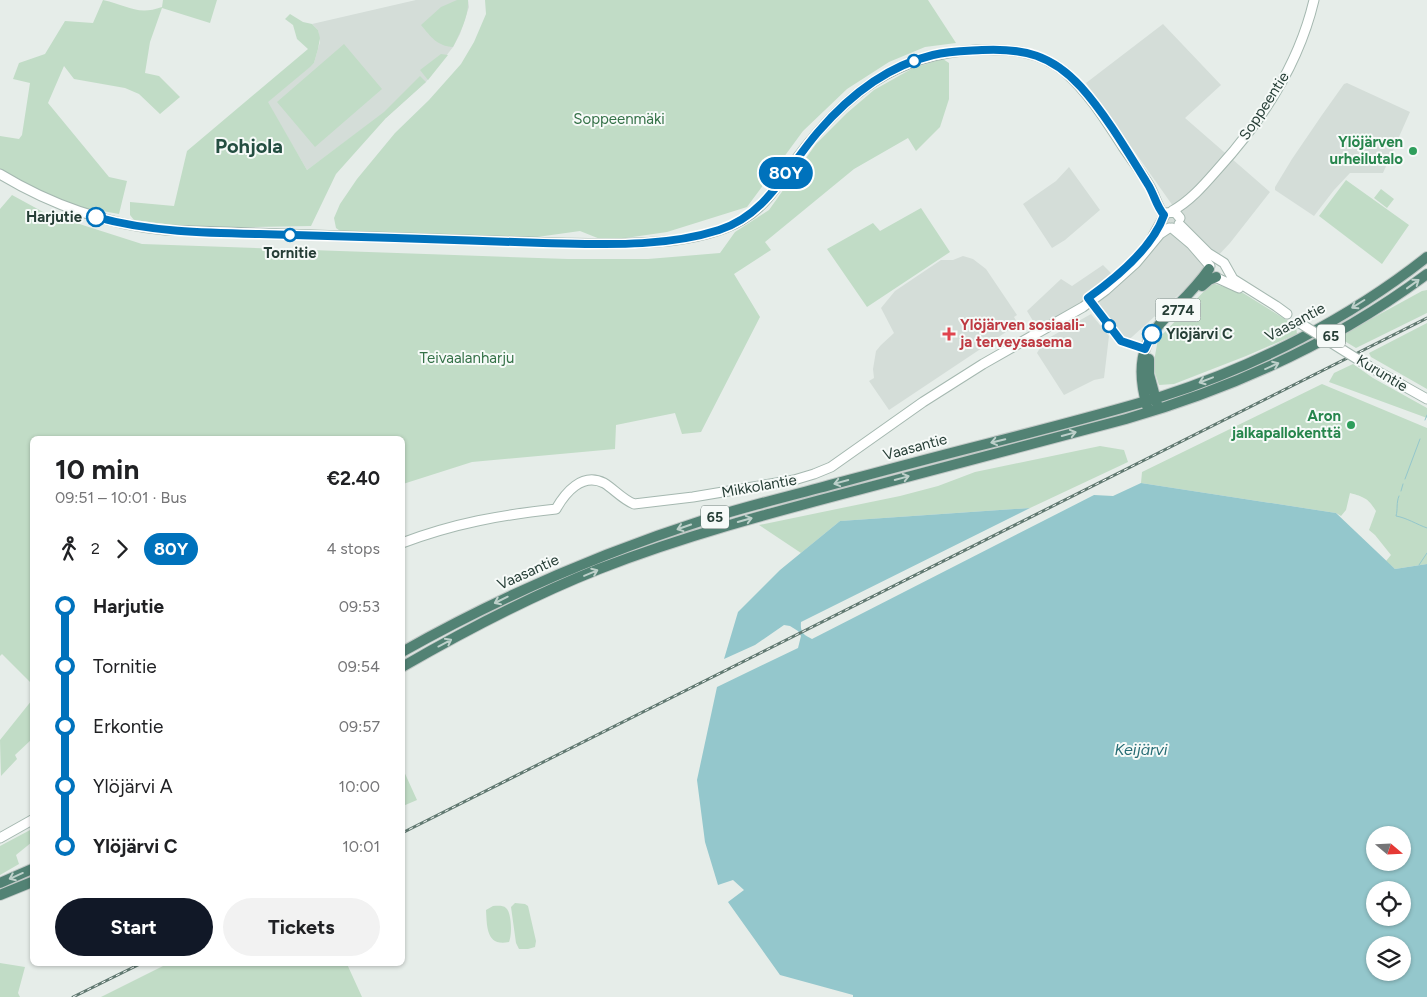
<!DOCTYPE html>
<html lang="en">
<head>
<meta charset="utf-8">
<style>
  body { margin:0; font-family:Figtree,sans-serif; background:#f2f2f2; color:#202124; height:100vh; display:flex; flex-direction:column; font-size:19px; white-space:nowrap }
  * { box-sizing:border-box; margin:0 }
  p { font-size:16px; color:#757577 }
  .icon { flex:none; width:28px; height:28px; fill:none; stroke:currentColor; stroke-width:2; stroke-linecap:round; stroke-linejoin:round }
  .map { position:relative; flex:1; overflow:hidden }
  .side { position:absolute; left:30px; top:436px; width:375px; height:530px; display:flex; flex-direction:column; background:#fff; border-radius:8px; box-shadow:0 1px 4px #0004 }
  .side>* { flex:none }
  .badge { padding:0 10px; border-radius:16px; font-size:18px; line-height:32px }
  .needle { width:32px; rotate:109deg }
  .fabs { position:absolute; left:1366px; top:826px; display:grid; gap:10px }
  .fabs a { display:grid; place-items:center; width:45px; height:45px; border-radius:50%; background:#fff; box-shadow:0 1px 4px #0004; font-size:25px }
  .map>.badge { position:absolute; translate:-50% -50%; box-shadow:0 0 0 2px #fff }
  .legs { display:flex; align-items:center; gap:8px; height:55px; padding:0 25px; font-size:16px }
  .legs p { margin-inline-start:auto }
  .summary { display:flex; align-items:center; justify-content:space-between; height:85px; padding:0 25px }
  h1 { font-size:28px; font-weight:700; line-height:38px }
  .action { display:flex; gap:10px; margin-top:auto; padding:10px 25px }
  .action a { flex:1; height:58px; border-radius:30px; background:#111827; color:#fff; font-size:20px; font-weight:700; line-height:58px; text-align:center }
  .action a+a { background:#f2f2f2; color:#202124 }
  ul { padding:0 25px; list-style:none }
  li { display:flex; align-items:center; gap:18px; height:60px; font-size:19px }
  li i { display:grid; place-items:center; width:8px; height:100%; margin:0 6px; background:currentColor }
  li i::after { content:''; width:12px; height:12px; margin:-6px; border:4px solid; border-radius:50%; background:#fff }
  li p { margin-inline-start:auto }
  li:first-child i { background:linear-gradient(#0000 50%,currentColor 0) }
  li:last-child i { background:linear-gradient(currentColor 50%,#0000 0) }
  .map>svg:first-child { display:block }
  .built { fill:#d4ddd8 }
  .green { fill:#c1dcc6 }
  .water { fill:#94c7cc; fill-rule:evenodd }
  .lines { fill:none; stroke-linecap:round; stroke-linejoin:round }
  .stream { stroke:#94c7cc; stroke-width:1 }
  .secondary-casing { stroke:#a5b8b0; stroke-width:11 }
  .trunk-casing { stroke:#c2c9c7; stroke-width:12 }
  .secondary { stroke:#fff; stroke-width:9 }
  .trunk { stroke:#528274; stroke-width:10 }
  .rail-casing { stroke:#617971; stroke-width:3 }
  .rail { stroke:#f6faf8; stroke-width:1; stroke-dasharray:4; stroke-linecap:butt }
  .secondary-bridge-casing { stroke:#a5b8b0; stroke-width:11; stroke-linecap:butt }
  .secondary-bridge { stroke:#fff; stroke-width:9 }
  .oneway { stroke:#bdd0ca }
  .line-1-casing { stroke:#fff; stroke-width:11 }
  .line-1 { stroke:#0072bc; stroke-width:8 }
  .stop-1-dot { fill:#fff; stroke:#0072bc; stroke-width:2.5 }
  .leisure-dot { fill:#2e9e5b; stroke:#f6faf8; stroke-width:2 }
  .health-dot { fill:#e0444e; stroke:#f6faf8; stroke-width:2 }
  .labels { text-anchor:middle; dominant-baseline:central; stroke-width:4; stroke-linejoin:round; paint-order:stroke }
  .shield { fill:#f6faf8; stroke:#647670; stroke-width:1 }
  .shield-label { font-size:14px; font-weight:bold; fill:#263e36 }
  .street-label { font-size:15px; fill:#263e36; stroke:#f6faf8 }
  .park-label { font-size:15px; fill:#347147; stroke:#f6faf8 }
  .leisure-label { font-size:15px; font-weight:bold; fill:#27864d; stroke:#f6faf8; text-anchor:end }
  .stop-label { font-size:15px; font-weight:bold; fill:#263e36; stroke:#f6faf8; text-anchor:end }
  .health-label { font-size:15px; font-weight:bold; fill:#be3a42; stroke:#f6faf8; text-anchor:start }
  .water-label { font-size:16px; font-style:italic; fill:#266c74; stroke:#f6faf8 }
  .district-label { font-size:20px; font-weight:bold; fill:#244e41; stroke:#f6faf8 }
</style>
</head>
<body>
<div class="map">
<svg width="1427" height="997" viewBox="0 0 1427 997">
  <rect width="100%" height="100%" fill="#e6ede9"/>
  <path class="built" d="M416 0H468L469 7 460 34 453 47 426 82 386 118 384 113 307 170 267 102 314 63 320 42 318 30 312 24Z
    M1163 24 1221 85 1185 118 1270 192 1230 243 1197 278 1122 346 1113 337 1090 306 1041 334 1027 311 1061 279 1072 286 1103 265 1113 275 1152 235 1173 206 1086 83Z
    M1347 83 1410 112 1383 173H1350L1334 190 1314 216 1275 190V187L1292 159 1322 115 1344 84Z
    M1069 167 1100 210 1065 240 1052 248 1023 204 1056 181Z
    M963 256 973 259 986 269 1017 315 1014 317 1018 324 889 410 869 381 874 378 873 369 876 351 881 345 894 333 881 308 895 291 941 260H953Z
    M1091 314 1109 336 1104 378 1094 380 1064 395 1037 353 1045 340Z"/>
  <path class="green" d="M103 0C127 5 137 16 162 7L163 0H217L210 23 162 8 150 42 145 73 159 76 180 97 160 114 139 94 125 88 74 79 64 66 48 103 109 177 127 181 119 214 97 210 87 211 41 192 0 169V136L19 139 22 135 30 83 13 79 19 63 45 54 65 21 93 23Z
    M457 0H468C469 16 460 33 453 47 437 46 431 37 421 25L441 7Z
    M485 0H928L956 43 925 47 889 62 847 89 803 131 747 207 667 232 605 241 580 231 530 238 343 233 336 228 334 218 340 204 357 179 395 133 429 100 461 64 474 42 486 14Z
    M290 14 303 22 312 24 318 30 320 38 318 49 314 63 310 67 268 102 307 170 384 112 420 76 426 82 386 118 336 174 311 226 195 228 134 220 130 215V202L174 206 187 151 308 49 297 39 293 25 285 19Z
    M344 44 382 89 315 147 277 102Z
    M441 54 448 55 428 80 420 70Z
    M943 59 949 63V99L940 127 916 151 908 138 854 169 765 242 771 250 734 274 760 317 701 432 682 434 675 413 616 425 615 449 472 462 403 484 402 439H32V684L2 654 0 656V209L12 195 45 213 142 244 568 259H648L720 253 735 232 769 210 816 144 847 113 874 90 913 68Z
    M1346 180 1409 225 1382 264 1319 216Z
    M1381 189 1394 199 1387 208 1374 198Z
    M921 208 950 252 867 307 827 249 873 223 880 231Z
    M1212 283 1243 293 1296 326 1297 334 1246 356 1174 384 1159 385 1153 367 1158 339Z
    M1427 290V313L1356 348 1338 337 1422 291Z
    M1427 323V389L1371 357 1369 353Z
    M1353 364 1373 378 1427 408V418L1329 382 1334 373Z
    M1322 384 1427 428V564L1395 569 1386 561 1391 555 1375 535 1369 530 1376 511C1368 498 1364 497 1350 493L1346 510 1341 516 1336 513 1141 483 1142 472Z
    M1100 446 1124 450 1128 462 1030 508 840 521 801 553 759 525 900 496 938 486 975 472Z
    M32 700V739L15 755 17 759 1 776 0 740Z
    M402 767 417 800 403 806H402Z
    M32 829V842L16 855 19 864 0 875V846Z
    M515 903 525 904 528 906 536 941 535 947 528 949H519L516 943 511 907Z
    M493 906C497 906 503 905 506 908 512 913 512 936 509 942 486 947 487 926 486 910Z
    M0 963 25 967 18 993 20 997H0Z
    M167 964H347L362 997H101Z"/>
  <path class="water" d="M1141 483 1336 513 1395 569 1427 564V997H853V995L780 975 728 902 744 890 733 880 718 885 705 842 697 780 717 687 798 648 801 636 798 631 790 626 784 625 755 645 724 659 738 612 780 570 840 521 1030 508 801 622C800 632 803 635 812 639L1094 495 1113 496ZM1375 835H1402V862H1375ZM1375 890H1402V918H1375ZM1375 945H1402V972H1375Z"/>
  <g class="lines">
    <path class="stream" d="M1425 420 1427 415
      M1405 479 1420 439
      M1401 491 1403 484
      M1399 496C1396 503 1398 509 1396 516 1407 518 1416 524 1427 528
      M1419 565 1427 553"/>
    <g class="secondary-casing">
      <path id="secondary" d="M0 174C51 205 106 224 165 230L559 243C613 244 694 248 742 220 767 206 781 180 797 158 844 95 895 54 976 50 1009 49 1038 50 1065 72 1089 93 1106 121 1123 147 1132 160 1141 172 1149 185 1155 195 1157 206 1164 215
        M1172 211C1190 201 1203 186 1217 170 1261 122 1299 64 1314 0
        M1179 224 1208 253 1224 263 1233 279 1276 306 1287 314
        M1172 228 1191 244 1210 266
        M1153 236 1166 213 1175 212 1180 218
        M1217 278 1239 288
        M1370 367 1427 399
        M402 543C455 523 501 515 556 509 565 493 582 472 604 483 614 489 622 499 634 504L693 497 794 480 814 474 831 467 923 402 983 364 1083 307 1106 290 1136 263 1160 234 1169 228
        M0 838 32 820"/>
    </g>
    <g class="trunk-casing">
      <path id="trunk" d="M1202 286 1209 280 1216 277
        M1149 359V374L1157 404
        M1147 406C1125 330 1173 321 1209 269
        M402 652C499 597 601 553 707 519 744 507 782 498 819 488 875 473 930 458 986 444 1045 429 1104 414 1163 396 1256 366 1350 318 1427 257
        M402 667C466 630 531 596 599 569 684 536 770 513 858 490 947 466 1037 443 1126 419 1234 388 1337 341 1427 274
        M0 883 32 869
        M0 895 32 882"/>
    </g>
    <use href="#secondary" class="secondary"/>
    <use href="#trunk" class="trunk"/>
    <g class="rail-casing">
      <path id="rail" d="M402 833 1427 318
        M73 997 140 964"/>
    </g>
    <use href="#rail" class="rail"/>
    <g class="secondary-bridge-casing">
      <path id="secondary-bridge" d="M1298 322 1370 367"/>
    </g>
    <use href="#secondary-bridge" class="secondary-bridge"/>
  </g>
  <defs><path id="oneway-shaft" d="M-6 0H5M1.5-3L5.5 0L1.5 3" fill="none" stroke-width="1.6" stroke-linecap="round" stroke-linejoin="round" transform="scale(1.25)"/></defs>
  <g class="oneway">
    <use href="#oneway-shaft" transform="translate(1413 284) rotate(-36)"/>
    <use href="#oneway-shaft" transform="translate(1358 304) rotate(148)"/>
    <use href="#oneway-shaft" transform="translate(1272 366) rotate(-24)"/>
    <use href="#oneway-shaft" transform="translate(1206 380) rotate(159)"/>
    <use href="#oneway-shaft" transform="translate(1069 434) rotate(-15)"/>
    <use href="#oneway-shaft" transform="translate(998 441) rotate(166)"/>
    <use href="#oneway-shaft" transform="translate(902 478) rotate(-15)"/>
    <use href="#oneway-shaft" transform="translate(841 482) rotate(165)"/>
    <use href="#oneway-shaft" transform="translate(745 520) rotate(-16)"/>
    <use href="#oneway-shaft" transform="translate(684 527) rotate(161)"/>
    <use href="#oneway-shaft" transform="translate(591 573) rotate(-23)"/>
    <use href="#oneway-shaft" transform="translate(501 600) rotate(154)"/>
    <use href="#oneway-shaft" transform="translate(445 643) rotate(-28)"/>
    <use href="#oneway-shaft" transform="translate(16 876) rotate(156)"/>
  </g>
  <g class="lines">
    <g class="line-1-casing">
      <path id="line-1" d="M96 217C150 232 205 233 260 234 305 235 350 237 395 238 444 240 494 241 543 243 601 244 663 248 719 230 768 214 786 169 818 132 848 97 887 66 933 55 949 51 965 51 982 50 1024 48 1052 55 1081 87 1106 115 1127 151 1147 183 1154 193 1156 206 1164 215 1153 247 1116 278 1088 298L1121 341 1145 349 1152 334"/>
    </g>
    <use href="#line-1" class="line-1"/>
  </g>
  <g class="stop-1-dot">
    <circle cx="914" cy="61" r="6"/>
    <circle cx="96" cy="217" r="9"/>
    <circle cx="290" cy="235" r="6"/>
    <circle cx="1109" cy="326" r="6"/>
    <circle cx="1152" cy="334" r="9"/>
  </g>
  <g class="leisure-dot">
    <circle cx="1413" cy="151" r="5"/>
    <circle cx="1351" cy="425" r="5"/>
  </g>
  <path class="health-dot" d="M946.5 326.5h5v5h5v5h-5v5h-5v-5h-5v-5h5z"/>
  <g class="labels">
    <g class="shield">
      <rect x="1155.5" y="298.5" width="45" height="23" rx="4"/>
      <rect x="1317" y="324.5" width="28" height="23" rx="4"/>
      <rect x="701" y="505.5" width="28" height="23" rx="4"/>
    </g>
    <g class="shield-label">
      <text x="1178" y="310">2774</text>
      <text x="1331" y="336">65</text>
      <text x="715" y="517">65</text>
    </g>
    <g class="street-label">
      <text transform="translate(1264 106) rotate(-57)">Soppeentie</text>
      <text transform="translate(1295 322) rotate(-28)">Vaasantie</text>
      <text transform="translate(1382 373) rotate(31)">Kuruntie</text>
      <text transform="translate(915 447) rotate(-15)">Vaasantie</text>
      <text transform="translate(759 486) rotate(-10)">Mikkolantie</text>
      <text transform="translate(528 572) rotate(-24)">Vaasantie</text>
    </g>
    <g class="park-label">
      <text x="619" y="119">Soppeenmäki</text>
      <text x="467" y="358">Teivaalanharju</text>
    </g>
    <g class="leisure-label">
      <text x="1403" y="142">Ylöjärven<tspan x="1403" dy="17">urheilutalo</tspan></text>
      <text x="1341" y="416">Aron<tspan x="1341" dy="17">jalkapallokenttä</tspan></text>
    </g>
    <g class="stop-label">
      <text x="82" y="217">Harjutie</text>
      <text x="290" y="253" text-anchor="middle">Tornitie</text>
      <text x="1166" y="334" text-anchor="start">Ylöjärvi C</text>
    </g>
    <g class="health-label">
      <text x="960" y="325">Ylöjärven sosiaali-<tspan x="960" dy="17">ja terveysasema</tspan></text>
    </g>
    <g class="water-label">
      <text x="1141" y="749">Keijärvi</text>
    </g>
    <g class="district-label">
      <text x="249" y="146">Pohjola</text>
    </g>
  </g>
</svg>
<div class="fabs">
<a><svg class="needle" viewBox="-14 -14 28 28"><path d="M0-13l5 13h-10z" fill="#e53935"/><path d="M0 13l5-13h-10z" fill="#757577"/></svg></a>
<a><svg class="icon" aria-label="locate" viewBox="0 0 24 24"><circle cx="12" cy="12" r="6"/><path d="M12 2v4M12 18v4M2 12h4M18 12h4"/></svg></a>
<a><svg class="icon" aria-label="layers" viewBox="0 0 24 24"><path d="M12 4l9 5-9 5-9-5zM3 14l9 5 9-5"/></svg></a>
</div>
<b class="badge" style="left:786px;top:173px;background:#0072bc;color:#fff">80Y</b>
<section class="side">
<div class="summary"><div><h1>10 min</h1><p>09:51 – 10:01 · Bus</p></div><b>€2.40</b></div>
<div class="legs"><svg class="icon" aria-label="walk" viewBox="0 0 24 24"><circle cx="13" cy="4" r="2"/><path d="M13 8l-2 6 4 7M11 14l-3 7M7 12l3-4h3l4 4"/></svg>2<svg class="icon" aria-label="forward" viewBox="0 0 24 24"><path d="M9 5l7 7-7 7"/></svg><b class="badge" style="background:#0072bc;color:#fff">80Y</b><p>4 stops</p></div>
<ul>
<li><i style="color:#0072bc"></i><b>Harjutie</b><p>09:53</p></li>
<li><i style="color:#0072bc"></i><span>Tornitie</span><p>09:54</p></li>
<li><i style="color:#0072bc"></i><span>Erkontie</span><p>09:57</p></li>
<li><i style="color:#0072bc"></i><span>Ylöjärvi A</span><p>10:00</p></li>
<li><i style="color:#0072bc"></i><b>Ylöjärvi C</b><p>10:01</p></li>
</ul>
<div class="action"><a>Start</a><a>Tickets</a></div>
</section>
</div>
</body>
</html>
